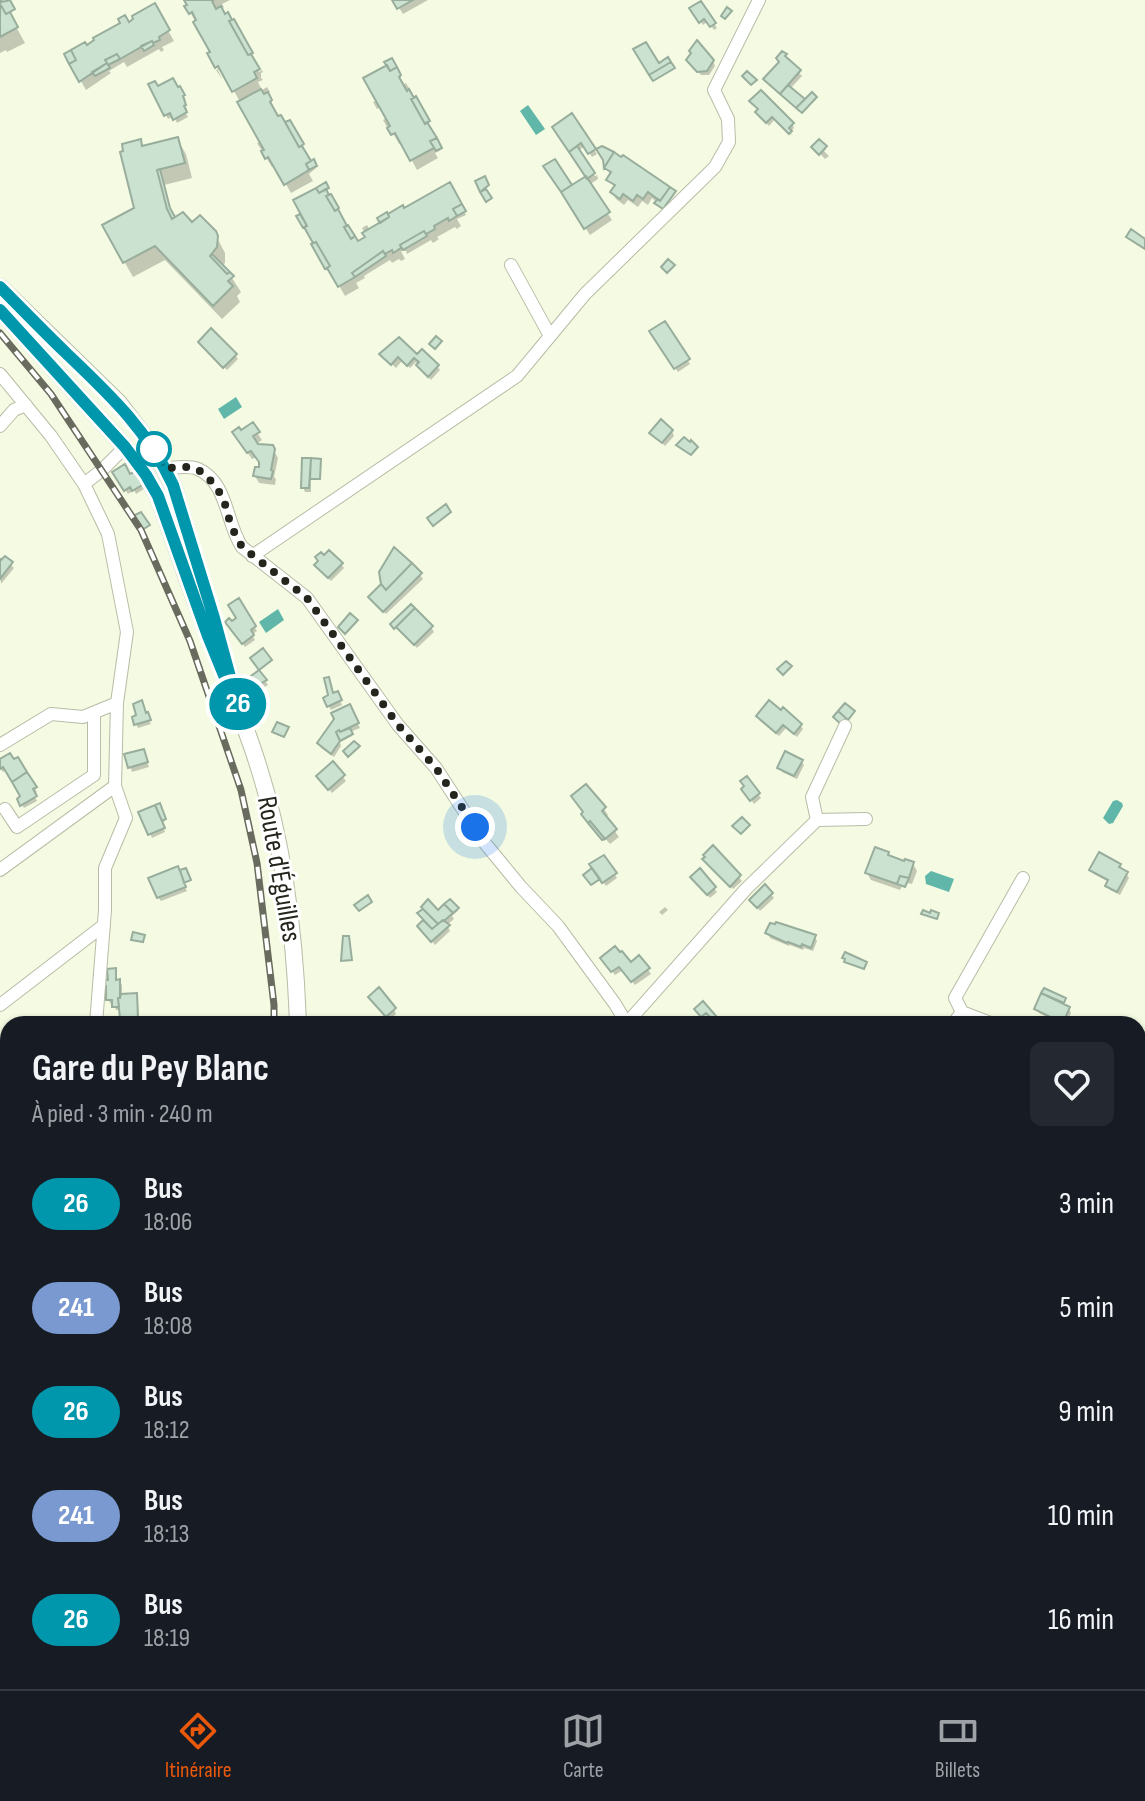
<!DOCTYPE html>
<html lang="fr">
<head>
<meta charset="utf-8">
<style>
  body { margin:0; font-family:"Sofia Sans Condensed",sans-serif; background:#242831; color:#f1f3f6; height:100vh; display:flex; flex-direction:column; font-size:30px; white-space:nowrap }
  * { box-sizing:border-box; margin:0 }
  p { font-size:26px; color:#9ea1a6 }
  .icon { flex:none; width:44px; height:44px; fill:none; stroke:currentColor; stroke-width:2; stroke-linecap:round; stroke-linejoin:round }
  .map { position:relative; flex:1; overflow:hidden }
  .drawer { position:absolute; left:0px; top:1016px; width:1146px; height:674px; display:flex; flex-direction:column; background:#171b24; border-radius:24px 24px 0 0; box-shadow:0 2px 6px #0004 }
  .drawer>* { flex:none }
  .badge { padding:0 16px; border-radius:26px; font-size:28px; line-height:52px }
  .you { position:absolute; width:40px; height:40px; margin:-20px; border:6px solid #fff; border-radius:50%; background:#1a73e8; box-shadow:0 0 0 12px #1a73e833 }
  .map>.badge { position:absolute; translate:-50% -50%; box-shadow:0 0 0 4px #fff }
  .round { display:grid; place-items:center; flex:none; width:84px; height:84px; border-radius:12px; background:#242831 }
  .head { display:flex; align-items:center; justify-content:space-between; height:136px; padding:0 32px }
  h1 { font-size:38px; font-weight:700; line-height:60px }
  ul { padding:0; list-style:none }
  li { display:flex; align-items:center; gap:24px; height:104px; padding:0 32px }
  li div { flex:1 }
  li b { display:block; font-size:30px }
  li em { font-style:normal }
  li .badge { min-width:88px; font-weight:700; text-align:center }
  .dock { display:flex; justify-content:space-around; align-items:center; height:112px; border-top:2px solid #363941; background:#171b24; font-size:22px; color:#9ea1a6 }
  .dock a { display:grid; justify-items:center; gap:4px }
  .dock .current { color:#ea580c }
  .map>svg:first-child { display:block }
  .green { fill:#e1bda4 }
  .water { fill:#60b7a9 }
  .shadow { fill:#0003 }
  .building { fill:#cce2d0; stroke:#98ad9c; stroke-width:2 }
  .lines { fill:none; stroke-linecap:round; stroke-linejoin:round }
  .minor-casing { stroke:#b7bda6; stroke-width:14 }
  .tertiary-casing { stroke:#b7bda6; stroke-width:18 }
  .minor { stroke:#fff; stroke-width:12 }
  .tertiary { stroke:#fff; stroke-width:16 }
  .rail-casing { stroke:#686b5d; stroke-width:7 }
  .rail { stroke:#fff; stroke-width:4; stroke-dasharray:12; stroke-linecap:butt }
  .line-casing { stroke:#fff; stroke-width:18 }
  .line { stroke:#0096ac; stroke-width:12 }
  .walk { stroke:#24261d; stroke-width:8; stroke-dasharray:0 14.4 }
  .stop-dot { fill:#fff; stroke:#0096ac; stroke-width:4 }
  .labels { text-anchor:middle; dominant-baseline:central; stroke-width:6; stroke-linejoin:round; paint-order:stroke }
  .street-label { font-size:28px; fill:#24261d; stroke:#fff }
</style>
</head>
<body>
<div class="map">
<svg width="1145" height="1689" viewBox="0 0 1145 1689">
  <rect width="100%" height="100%" fill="#f4fbe2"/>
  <path class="green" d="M477 1682H958L968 1689H476Z"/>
  <path class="water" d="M528 105 545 129 536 135 520 111Z
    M236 397 242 407 224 419 218 409Z
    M278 609 284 620 266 633 259 622Z
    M1117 800 1122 803 1123 806 1113 823 1109 824 1103 818 1113 801Z
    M931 871 954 879 949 892 926 884 925 876Z"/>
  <path class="shadow" d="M0 0H3L5 3 8 1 13 11 9 14 25 43 7 52 6 50 0 53Z
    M183 0H230L222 4 224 7 220 9 225 16 233 21 259 72 262 70 263 72 261 73V78L263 80 258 82 262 90 267 87 270 92 267 94 276 111 273 112 284 125 289 123 301 144 297 146 310 164 313 162 316 168 309 174 313 181 291 193 275 165 272 167 257 143 262 141 221 68 218 70 222 79 216 70 218 69 210 54 213 52Z
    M394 0H428L403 14Z
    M701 4 717 28 714 30 708 21 703 25 692 9Z
    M154 6 174 41 162 47 164 50 161 52 159 49 127 67 124 62 109 71 111 73 86 90 66 55 86 47 128 24Z
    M785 56 787 60 802 76 790 89 805 102 812 94 816 99 803 113 768 83Z
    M713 61 715 66 709 75H701L691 64Z
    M396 70 404 84 406 83 410 90 408 92 416 100 429 123 426 124 441 150 435 153 438 158 417 170 402 142 399 144 390 128 388 129 383 120 388 117 382 107 377 109 373 102 378 100Z
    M150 85 157 88 180 89 186 100 183 101 187 109 185 111 188 117 177 123 174 116 168 119Z
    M760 110 792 124 794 128 790 132 793 136 775 119 769 126 760 116Z
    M572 116 597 154 592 157 585 146 578 151 595 176 597 175 598 179 589 185 612 220 590 235 546 167 571 188 588 177 555 128Z
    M177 139 186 154 192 178 164 185 173 220 192 224 214 232 225 253V263L219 269 232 278 241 292 237 296 240 302 222 319 165 260 133 277 104 226 137 209 140 141 143 148Z
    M819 141 826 149 824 151 829 156 825 159 814 147Z
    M606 167 675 192V194L664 209 652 198 648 205 642 201 638 207 628 200 624 205 616 199 612 192 615 188 609 180 611 176Z
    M325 185 328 190 325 191 330 196 357 244 368 238 362 228 367 225 370 230 392 225 404 211 449 185 466 215 457 219 461 226 457 229 455 227 437 237 439 239 433 243 431 240 407 254 406 251H401L405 259 401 261 399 259 392 263 390 260 364 276 365 278 356 283 359 288 345 296 329 268 327 269 305 226 309 224Z
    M664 324 690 364 678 372 652 332Z
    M203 346 235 355 238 359 227 370Z
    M382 355 417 357 437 366 440 370 431 380 421 370 416 362 410 368 402 361 396 368Z
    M252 425 262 440 255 445 272 447 278 458 274 477 276 479 275 485 259 483 255 476 260 470 261 463 257 457 252 459 238 439 240 432Z
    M672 431 674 436 665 446 652 433Z
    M310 460 313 466 321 462 320 480H311V492H305L303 487Z
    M115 473 130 477 135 474 144 489 136 494 134 490 128 494Z
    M5 559 14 568 1 584 0 561Z
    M341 564 344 568 331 581 319 569Z
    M420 575 423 579 386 614 373 601Z
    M238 601 257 631 252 635 255 640 245 647 230 626 239 618Z
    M392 625 431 627 434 632 417 648 398 627 396 629Z
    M259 672 268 685 259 690 262 700 251 705 249 701Z
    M337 693 342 705 331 710 325 699Z
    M349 707 360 728 350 732 352 736 340 742 341 746 334 757 321 748 319 743Z
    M146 715 151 724 138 728 136 724 138 716Z
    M758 717 800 725 803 729 797 737 786 728 779 736 760 721Z
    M145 755 149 767 132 772 126 756Z
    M17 759 37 792 33 794 37 801 24 808 19 800 23 797 7 770 3 772 0 768V761L14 762Z
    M801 761 804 765 797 779 782 772 780 768Z
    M332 764 346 781 332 793 321 780Z
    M744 789 758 794 761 798 754 804Z
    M159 805 165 821 162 823 165 832 152 838 141 813Z
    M604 809 608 815 605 818 619 837 610 844 595 827 587 821Z
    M713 847 742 881 733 889 707 863Z
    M888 854 890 857 913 864 917 871 912 884 907 883 906 887 902 886 900 890 871 880 867 873Z
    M604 858 617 878 606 886 601 879 593 885 586 875Z
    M1120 865 1129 878 1120 895 1110 890 1107 886 1109 882 1094 874 1092 870Z
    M185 871 184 885 187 891 161 901 158 897 179 873Z
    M700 871 717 892 710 898 695 881Z
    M765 887 774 898 760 911 754 904Z
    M449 902 458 911 452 916 454 919 447 925 450 931 435 945 419 926Z
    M665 907 668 910 662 915 659 912Z
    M768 933 815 937 817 941 813 951 804 948 803 950 790 945 789 946 770 938Z
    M639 958 651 974 635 985 623 970 615 975 605 963 630 964Z
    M114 970 117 981H119L122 985V996L136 995 138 1000 139 1023 137 1024H124L122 1010H116L114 1004H111L108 1000 110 982Z
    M1045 991 1065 1000 1063 1006 1069 1008 1071 1013 1066 1024H1061L1039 1013 1036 1009Z
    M373 1002 394 1009 396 1014 390 1020Z
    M1145 1036V1064L1141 1069 1144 1073 1138 1079V1037Z
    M8 1069V1101L5 1103 0 1096V1075Z
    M0 1654 5 1661V1681L11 1682V1689H0Z"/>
  <path class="building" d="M0 0 2 2 10 0 15 9 6 14 0 4Z
    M184 0H214L212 1 216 9 221 6 225 14 228 12 232 20 229 21 248 55 251 54 260 69 254 72 257 78 232 92 218 66 215 68 207 53 210 52 193 22 196 20 192 12 189 14 184 6 187 5Z
    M392 0H413L397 9Z
    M701 1 716 23 710 27 704 19 699 23 689 8Z
    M155 3 170 30 159 37 160 40 153 43 152 41 120 59 117 54 105 60 107 63 79 82 69 64 76 60 71 50 85 42 87 45 94 40 93 38 120 23 118 19 125 15 129 22 133 19 132 16Z
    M0 4 6 14 10 12 18 27 0 37Z
    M727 7 732 11 725 19 721 16Z
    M234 19 253 53 248 55 229 21Z
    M697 40 714 60 707 71 697 72 686 60 691 53 689 51Z
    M152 41 154 45 144 51 141 46Z
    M646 42 659 63 668 57 671 62 649 75 633 49Z
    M71 50 76 60 69 64 64 54Z
    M782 51 787 54 785 56 801 70 780 94 763 79 779 62 776 58Z
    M117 54 120 59 108 65 110 68 95 76 92 72 107 63 105 60Z
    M392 58 397 67 390 71 384 62Z
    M671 62 675 68 653 81 649 75Z
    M387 65 390 71 397 67 401 75 399 77 407 91 409 89 414 98 411 99 425 124 427 122 437 138 430 141 434 148 410 161 395 133 391 135 387 128 390 126 363 78Z
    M747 71 757 80 751 85 742 76Z
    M173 78 178 87 180 86 185 95 183 96 186 105 184 106 187 112 173 120 170 113 164 116 148 84 155 81 158 86Z
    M788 85 805 99 796 108 780 94Z
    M261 89 264 94 268 92 272 100 270 102 278 116 281 115 299 147 302 146 311 161 306 164 309 170 284 185 268 157 265 159 261 151 264 150 237 102Z
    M761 90 794 123 789 128 792 131 789 134 772 117 766 123 755 112 758 109 749 101Z
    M812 92 817 97 802 113 796 108Z
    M416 96 430 121 425 124 411 99Z
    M572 113 596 149 588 154 581 143 569 152 552 127Z
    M290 120 304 144 299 147 285 122Z
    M178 137 185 163 157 170 167 209 172 219 183 212 192 222 200 215 216 231 218 236 217 247 210 256 227 274 230 272 234 276 228 281 233 286 213 306 155 246 123 263 102 225 134 208 120 152 123 151 122 144 141 139 142 146Z
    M437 138 442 148 436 151 430 141Z
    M819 139 827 146 819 155 811 147Z
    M577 146 595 173 587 179 569 152Z
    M602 146 614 152 604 168 603 160 596 149Z
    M614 152 621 157 623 155 670 187 660 201 648 192 643 199 637 195 633 201 623 194 620 199 610 192 615 185 606 180 611 172 604 168Z
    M314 159 317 166 309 170 306 164Z
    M555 159 572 185 561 192 543 166Z
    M160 169 170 208 175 217 172 219 167 209 157 170Z
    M485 176 489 185 480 192 475 181Z
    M586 176 610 212 584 229 561 192Z
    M326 182 329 188 319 193 316 188Z
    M450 182 462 204 453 209 457 216 449 221 448 218 434 226 435 229 426 234 424 231 400 245 401 248 393 253 392 250 385 254 383 251 376 256 352 273 355 277 338 287 327 268 330 266 316 242 313 243 304 227 307 226 293 200 316 188 319 193 326 189 329 195 326 196 335 211 338 209 347 226 344 227 351 239 355 236 358 241 365 237 362 233 389 217 388 214 403 205 404 208Z
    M670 187 676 191 663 209 654 203 658 199 660 201Z
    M486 189 492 198 486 202 480 192Z
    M331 194 339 208 335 211 326 196Z
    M462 204 466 211 457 216 453 209Z
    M387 212 389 217 380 223 377 218Z
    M300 214 307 226 303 228 296 216Z
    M348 225 355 236 351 239 344 227Z
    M1131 229 1145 239V249L1126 237Z
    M424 231 427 236 403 250 400 245Z
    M316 242 330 266 325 269 311 244Z
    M383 251 386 256 355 277 352 273Z
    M212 254 230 272 227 274 210 256Z
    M668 259 675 265 667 273 661 267Z
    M665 321 690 359 674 369 649 331Z
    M211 328 237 354 223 368 198 342Z
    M436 336 442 341 435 349 429 344Z
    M399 337 417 354 422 349 439 365 428 377 416 365 419 362 414 358 407 366 398 357 391 365 379 354Z
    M661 419 673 430 662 443 649 433Z
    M253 422 260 432 253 436 258 444 273 445 275 449 271 470 273 471 271 479 253 476 255 467H259V462L251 451 247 453 232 432 239 427 241 430Z
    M684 437 690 442 691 440 698 447 691 455 676 445Z
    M302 458H311L309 488H301Z
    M311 458 321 459 320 479H310Z
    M125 464 130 474 136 471 144 484 132 491 130 487 124 491 112 472Z
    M446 504 451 512 433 526 427 518Z
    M141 512 150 525 142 530 133 516Z
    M394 547 412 563 386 590 381 584 379 572Z
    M329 550 343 563 328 578 314 565 318 561 315 557 321 552 324 555Z
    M5 556 13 562 0 579V559L1 560Z
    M412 563 422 573 383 612 368 597 381 584 386 590Z
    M239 598 256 626 251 630 254 635 242 644 225 622 229 618 232 621 236 618 228 605Z
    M411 604 415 608 394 629 390 624Z
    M415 608 433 626 414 645 396 627Z
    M350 613 358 620 345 634 338 627Z
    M263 648 272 660 259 670 250 658Z
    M786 661 792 666 783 675 777 669Z
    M259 670 267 680 258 685 261 695 247 702 240 684Z
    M329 677 333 693 338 691 342 700 327 707 323 698 328 695 324 678Z
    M142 700 146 713 148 712 151 720 134 725 132 717 136 715 133 704Z
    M769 700 781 710 783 707 802 724 794 734 783 725 776 733 756 716Z
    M845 703 855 711 848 720 838 711Z
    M350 704 359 723 340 732 339 730 336 732 340 741 331 754 317 743 334 719 331 713Z
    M838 711 848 720 843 726 833 717Z
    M277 722 289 727 284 737 272 732Z
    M350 728 353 734 340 741 336 732 339 730 340 732Z
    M354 741 360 746 348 757 343 751Z
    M144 749 148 762 128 768 124 754Z
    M785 751 803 760 794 776 777 768Z
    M10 753 14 759 18 757 27 772 12 782 3 767 0 769V759Z
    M333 761 345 775 328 790 316 776Z
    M27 772 37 787 33 789 37 796 20 806 17 799 20 796 12 782Z
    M747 776 760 793 750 801 741 789 744 786 740 781Z
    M586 784 606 807 602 811 617 829 605 839 590 821 588 823 581 814 583 812 571 796Z
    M160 803 166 819 162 821 155 805Z
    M155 805 165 828 148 835 138 812Z
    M742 817 750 825 741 834 732 826Z
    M590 821 605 839 602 840 588 823Z
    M713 845 741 875 730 887 702 859 705 857 703 855Z
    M875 847 889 852 888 855 904 861 905 859 914 862 909 878 900 876 897 884 865 873Z
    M1099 852 1121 864 1119 867 1128 872 1117 892 1105 886 1108 880 1089 870Z
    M604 855 617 873 602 883 589 864Z
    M178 866 186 887 157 898 148 878Z
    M186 868 191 880 184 883 180 870Z
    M592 868 600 879 591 885 583 875Z
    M700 868 716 887 707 895 690 877Z
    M900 876 909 878 905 887 897 884Z
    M765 884 773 893 757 908 749 900Z
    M368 895 372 902 359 911 354 905Z
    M428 899 438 910 444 904 453 913 444 921 443 920 438 924 421 907Z
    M450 899 459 908 453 913 444 904Z
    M423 909 438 924 432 929 417 913Z
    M923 910 930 913 931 910 939 913 937 919 921 914Z
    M423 920 432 929 443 920 450 925 431 942 417 926Z
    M776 922 816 935 811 948 802 944 801 947 788 942 787 943 765 933 770 923 775 924Z
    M133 932 145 935 143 942 131 940Z
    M343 936H349L352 960 341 961Z
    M615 946 620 952 622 951 631 962 639 955 650 968 631 982 619 967 611 972 600 958Z
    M845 952 867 962 864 969 844 962 845 959 842 958Z
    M116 968V980L120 979V998H118L119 1007H112V1000H106V986H104V980H108L107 969Z
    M379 987 396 1008 386 1017 368 997Z
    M1044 988 1066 998 1064 1003 1041 993Z
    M137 993 138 1019H120L118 998H120L121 994Z
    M1041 993 1070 1007 1063 1023 1034 1009Z
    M703 1001 717 1017 713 1020 706 1013 701 1017 694 1009Z
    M706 1013 713 1020 717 1017 723 1024H693Z
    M122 1019H134V1024H122Z
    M1142 1030 1145 1033V1041L1142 1044 1138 1040V1034Z
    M1138 1040 1142 1044 1145 1041V1056L1144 1055 1138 1061Z
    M7 1067 8 1095 2 1100 0 1098V1072Z
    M0 1652H2L3 1689H0Z
    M2 1679H8V1682H12V1689H3Z
    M1047 1682H1086L1088 1689H1049Z"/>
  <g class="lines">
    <g class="minor-casing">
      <path id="minor" d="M511 265 550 336
        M0 374 51 436 84 484 108 534 127 632 117 703 115 786 126 818 105 868V910L96 1024
        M0 426 14 410 26 405
        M165 468C175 468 188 465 198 469 228 482 226 524 242 547L307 598 398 725 436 768 484 842 521 887 558 926 615 1004 627 1024
        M84 484 102 470 125 447
        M252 556 517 376 585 294 715 167 729 142 728 119 714 90 759 0
        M0 745 51 714 83 717 117 703
        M5 809 17 827 94 775V713
        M817 820 866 819
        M0 870 115 786
        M0 1005 104 925
        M962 1012 955 998 1023 878
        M627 1023 746 889 817 820 812 797 845 726
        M953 1024 962 1012 993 1024
        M0 1161 8 1154
        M0 1293 8 1291
        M1138 1306 1145 1300
        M1138 1421 1145 1419
        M1138 1553 1145 1578
        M191 1682 212 1686"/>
    </g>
    <g class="tertiary-casing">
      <path id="tertiary" d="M0 287 119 403 154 449 173 485 221 644
        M0 310 125 447 146 475 158 496C175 543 191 592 210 639 226 681 245 722 258 765 285 849 295 937 298 1024
        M212 1682V1689"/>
    </g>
    <use href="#minor" class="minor"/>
    <use href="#tertiary" class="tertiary"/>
    <g class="rail-casing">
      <path id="rail" d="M0 333 51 394 141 530 190 641 241 790 257 863 274 1005V1024
        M135 1689 137 1682"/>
    </g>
    <use href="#rail" class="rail"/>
  </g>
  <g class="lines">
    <g class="line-casing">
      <path id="line" d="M0 287C22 309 43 331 65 352 109 394 147 429 173 485L214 618 241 717 208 636 158 496 146 475 125 447 0 310"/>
    </g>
    <use href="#line" class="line"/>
    <path class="walk" d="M154 449 165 468 187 467 197 469 207 476 223 497 231 526 242 547 307 598 398 725 436 768 475 827"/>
  </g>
  <circle class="stop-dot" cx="154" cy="449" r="16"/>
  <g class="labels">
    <g class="street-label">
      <text transform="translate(279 869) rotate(80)">Route d'Éguilles</text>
    </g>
  </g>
</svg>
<div class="you" style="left:475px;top:827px"></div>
<b class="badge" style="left:238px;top:704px;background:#0096ac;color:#fff">26</b>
<section class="drawer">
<div class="head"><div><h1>Gare du Pey Blanc</h1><p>À pied · 3 min · 240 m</p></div><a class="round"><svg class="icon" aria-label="heart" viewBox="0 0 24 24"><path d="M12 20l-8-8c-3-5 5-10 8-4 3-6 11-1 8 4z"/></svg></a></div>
<ul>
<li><span class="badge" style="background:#0096ac;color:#fff">26</span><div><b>Bus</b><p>18:06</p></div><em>3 min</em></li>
<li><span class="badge" style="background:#7a99d0;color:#fff">241</span><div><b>Bus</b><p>18:08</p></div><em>5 min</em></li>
<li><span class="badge" style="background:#0096ac;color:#fff">26</span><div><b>Bus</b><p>18:12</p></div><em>9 min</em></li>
<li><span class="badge" style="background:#7a99d0;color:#fff">241</span><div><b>Bus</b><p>18:13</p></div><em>10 min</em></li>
<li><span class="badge" style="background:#0096ac;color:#fff">26</span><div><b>Bus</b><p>18:19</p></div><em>16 min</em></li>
</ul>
</section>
</div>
<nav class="dock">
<a class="current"><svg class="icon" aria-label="directions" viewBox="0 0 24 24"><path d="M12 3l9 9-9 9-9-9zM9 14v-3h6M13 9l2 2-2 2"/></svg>Itinéraire</a>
<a><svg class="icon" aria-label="map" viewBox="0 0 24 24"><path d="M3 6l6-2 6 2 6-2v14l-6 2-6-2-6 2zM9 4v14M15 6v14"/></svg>Carte</a>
<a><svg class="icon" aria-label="tickets" viewBox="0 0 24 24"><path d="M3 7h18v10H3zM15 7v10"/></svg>Billets</a>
</nav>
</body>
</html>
